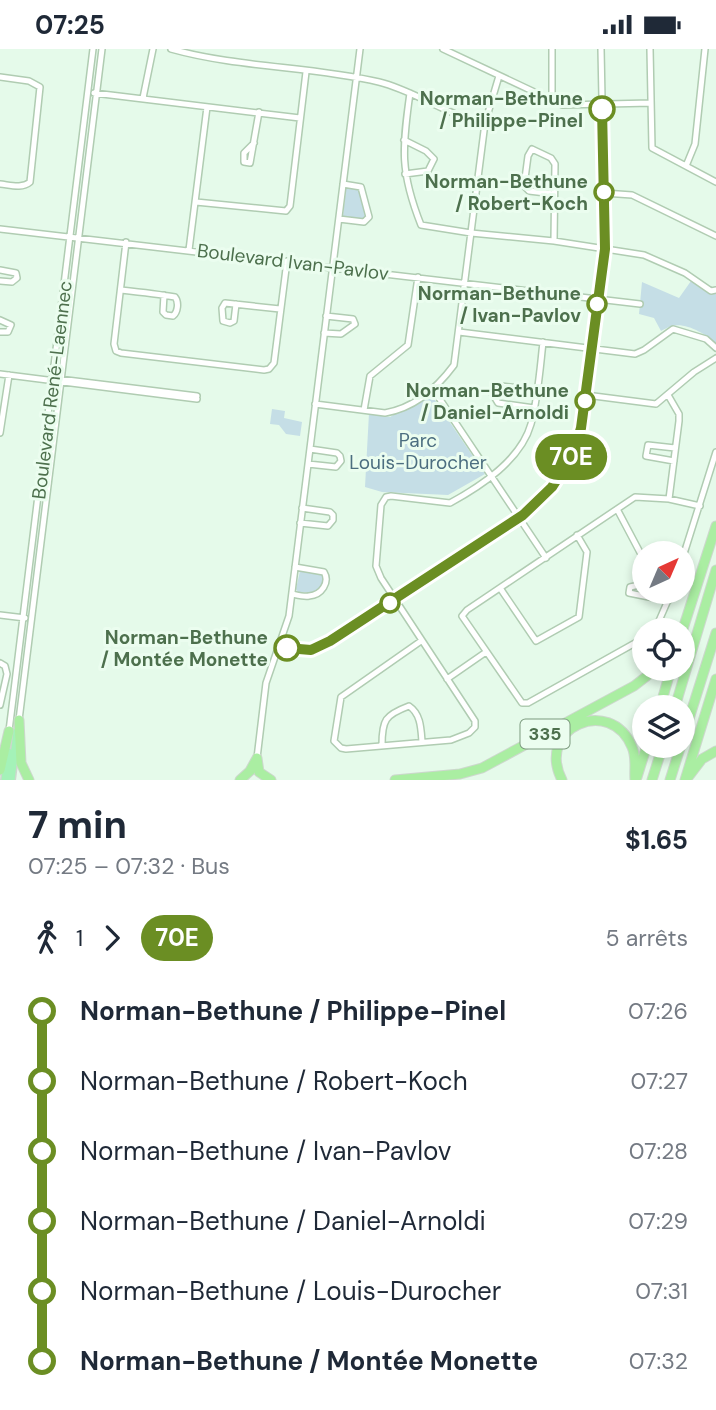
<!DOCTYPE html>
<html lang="fr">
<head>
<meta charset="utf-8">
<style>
  body { margin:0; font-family:"DM Sans",sans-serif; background:#f2f2f3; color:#1f2937; height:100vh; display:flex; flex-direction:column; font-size:26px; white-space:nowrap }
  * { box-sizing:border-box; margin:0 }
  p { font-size:23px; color:#747a83 }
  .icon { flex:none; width:38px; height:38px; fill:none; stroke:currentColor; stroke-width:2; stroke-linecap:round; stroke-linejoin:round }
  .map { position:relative; height:731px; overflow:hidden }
  .side { display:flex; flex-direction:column; background:#fff; flex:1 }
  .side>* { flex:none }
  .badge { padding:0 14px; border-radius:23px; font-size:24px; line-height:46px }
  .needle { width:46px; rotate:44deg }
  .controls { position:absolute; left:632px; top:492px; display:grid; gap:14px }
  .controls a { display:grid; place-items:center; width:63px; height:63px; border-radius:50%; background:#fff; box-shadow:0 4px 10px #0003; font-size:35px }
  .map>.badge { position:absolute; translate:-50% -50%; box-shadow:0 0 0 4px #fff }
  .legs { display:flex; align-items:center; gap:10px; height:77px; padding:0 28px; font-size:23px }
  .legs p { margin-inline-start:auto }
  .summary { display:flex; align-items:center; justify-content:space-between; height:119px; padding:0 28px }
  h1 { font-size:38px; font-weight:700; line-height:52px }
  ul { padding:0 28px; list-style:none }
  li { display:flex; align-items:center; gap:24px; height:70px; font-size:26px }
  li i { display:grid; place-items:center; width:10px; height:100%; margin:0 9px; background:currentColor }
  li i::after { content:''; width:18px; height:18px; margin:-9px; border:5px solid; border-radius:50%; background:#fff }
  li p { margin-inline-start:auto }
  li:first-child i { background:linear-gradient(#0000 50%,currentColor 0) }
  li:last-child i { background:linear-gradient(currentColor 50%,#0000 0) }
  .status { display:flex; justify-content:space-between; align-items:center; height:49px; padding:0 35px; background:#fff; direction:ltr }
  .status svg { height:19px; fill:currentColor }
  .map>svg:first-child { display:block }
  .green { fill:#c5dee6 }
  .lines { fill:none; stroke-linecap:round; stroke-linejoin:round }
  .minor-casing { stroke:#b0ccb2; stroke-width:8 }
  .major-casing { stroke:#cdd7cd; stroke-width:10 }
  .highway-casing { stroke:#cdd7cd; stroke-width:11 }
  .minor { stroke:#fff; stroke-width:5 }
  .major { stroke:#a4f2b8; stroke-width:7 }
  .highway { stroke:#aaeea2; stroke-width:9 }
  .line-1-casing { stroke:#fff; stroke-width:16 }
  .line-1 { stroke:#6b8e23; stroke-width:10 }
  .stop-1-dot { fill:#fff; stroke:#6b8e23; stroke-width:3.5 }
  .labels { text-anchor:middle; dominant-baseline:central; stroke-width:6; stroke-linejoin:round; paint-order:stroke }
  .shield { fill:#ebfdef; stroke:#7c9a7e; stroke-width:2 }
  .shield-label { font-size:18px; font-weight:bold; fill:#4d704d }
  .stop-label { font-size:19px; font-weight:bold; fill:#4d704d; stroke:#ebfdef; text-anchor:end }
  .street-label { font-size:19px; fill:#4d704d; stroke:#ebfdef }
  .park-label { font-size:19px; fill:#4c6e80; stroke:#ebfdef }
</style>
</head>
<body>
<div class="status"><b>07:25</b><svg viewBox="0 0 49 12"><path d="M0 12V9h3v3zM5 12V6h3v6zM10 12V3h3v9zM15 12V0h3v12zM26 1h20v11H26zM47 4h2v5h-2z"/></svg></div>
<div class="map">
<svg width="716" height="731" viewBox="0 0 716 731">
  <rect width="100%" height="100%" fill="#e5faea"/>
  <path class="green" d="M349 138 360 142 366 166 363 170 343 167 346 140Z
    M691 232 704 241 716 243V295C707 285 685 273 672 277 670 277 663 281 661 282L654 269 639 265 642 233 679 249Z
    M430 344 485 425 448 446 382 443 365 438 369 364 390 368Z
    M272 360 285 362 284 369 302 373 300 387 286 385 279 376 270 375Z
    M300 522 321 525 324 529 323 536 312 544 298 543 296 540Z"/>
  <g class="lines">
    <g class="minor-casing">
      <path id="minor" d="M171 0C239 19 311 17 379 33 416 42 447 67 485 74
        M443 0 562 56 651 54
        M650 0 652 99 716 133
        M0 28 29 32 40 38 30 133C22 140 10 136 0 135
        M94 44 300 69
        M410 44C402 100 400 123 421 176L471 184 554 192 644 206 685 224 711 242 716 241
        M143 49 153 0
        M552 52V0
        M404 91 426 102 434 110 428 122 405 125
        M254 94 244 104V113L250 114 259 63
        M686 117 695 95 705 0
        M604 144 632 146 716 187
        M196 153 286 162 290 157 306 23
        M339 170 364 173 369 168 361 138 343 135
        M0 180 640 255
        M554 192 555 115 551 109 532 100 528 107 524 137 529 142 554 145
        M126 193 114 295 116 302 121 304 264 321 269 320 274 314 287 212
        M189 201 207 58
        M0 221 16 224 17 229 12 233 0 232
        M121 241C139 243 157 245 175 248 179 253 178 263 173 267L166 266 163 263 164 246
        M236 255 234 272 230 274 223 272 222 259 225 254 280 260
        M0 271 11 276 8 283H0
        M459 283 635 305 644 301 673 280 706 290 716 299
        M324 284 341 285 355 275 353 270 326 267
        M0 325 197 350
        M59 330 197 347
        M433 340 546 509
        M586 346 656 355 694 323 716 309
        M668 346 679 365V372L669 450
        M315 355 385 364C414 359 437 339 454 316L485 74 499 27
        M534 359 498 354 492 344 501 337 537 341
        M364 361 370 327 408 296 418 228
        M0 384 9 326
        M573 405 592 415 597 413 601 401 578 391
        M674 412 646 407 648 396 675 399
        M308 415 336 418 341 412 340 407 337 404 310 400
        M617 460 644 511
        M300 474 328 477 333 471V466L330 463 302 459
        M682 511 716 403
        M644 535 630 538 629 544 649 548
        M500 539 536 592 579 568 587 503 577 486
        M648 542 649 548 669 551
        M292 545C297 546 304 548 309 547 322 546 330 533 324 523L295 518
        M0 566 25 569
        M655 581 672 542
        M644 589 528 654H522L462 567 467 561 635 448 669 450 700 457
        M421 592 341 648 334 692 341 699 346 700 451 691 469 684 475 678V672L381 529 376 517 381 456 386 448 391 447 450 454C481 437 521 411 531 375 538 349 540 320 543 293
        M279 596 300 601H311L330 592 395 551 539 453C559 432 574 408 581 379L605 200 601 0
        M0 614 5 617 7 625 0 656
        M447 630 486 603
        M19 671 102 0
        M9 682 93 0
        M382 696C382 671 385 666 409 657 421 665 421 680 422 693
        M257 709 266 634 289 567 360 0"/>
    </g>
    <g class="major-casing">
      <path id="major" d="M5 731 8 703
        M11 731 17 683"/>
    </g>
    <g class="highway-casing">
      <path id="highway" d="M682 583 716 477
        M660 658 671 620
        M675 658 716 521
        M19 671 21 714 29 731
        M682 692 716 584
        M257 709 259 723 271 731
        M0 721 9 682
        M689 727 702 710 716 702
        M637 728 647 696
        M240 731 250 722 256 711
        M395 731 460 725 482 719 634 637 656 620
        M562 731C535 678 611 646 632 698 637 709 634 720 635 731
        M652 731 663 696
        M670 731 681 696
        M685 731 716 630"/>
    </g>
    <use href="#minor" class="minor"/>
    <use href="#major" class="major"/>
    <use href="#highway" class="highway"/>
  </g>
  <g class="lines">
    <g class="line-1-casing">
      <path id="line-1" d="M287 599 311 601 330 592 523 466 552 438 573 405 581 379 605 200 602 60"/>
    </g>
    <use href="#line-1" class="line-1"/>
  </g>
  <g class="stop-1-dot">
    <circle cx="602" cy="60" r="12"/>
    <circle cx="604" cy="143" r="9"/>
    <circle cx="597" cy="255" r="9"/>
    <circle cx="585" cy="352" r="9"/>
    <circle cx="390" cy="554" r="9"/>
    <circle cx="287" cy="599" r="12"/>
  </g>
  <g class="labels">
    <rect class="shield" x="520.5" y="670.5" width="49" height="29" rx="5"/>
    <g class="shield-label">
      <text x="545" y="685">335</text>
    </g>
    <g class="stop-label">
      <text x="583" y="49">Norman-Bethune<tspan x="583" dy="22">/ Philippe-Pinel</tspan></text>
      <text x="588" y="132">Norman-Bethune<tspan x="588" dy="22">/ Robert-Koch</tspan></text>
      <text x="581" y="244">Norman-Bethune<tspan x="581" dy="22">/ Ivan-Pavlov</tspan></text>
      <text x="569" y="341">Norman-Bethune<tspan x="569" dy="22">/ Daniel-Arnoldi</tspan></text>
      <text x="268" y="588">Norman-Bethune<tspan x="268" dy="22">/ Montée Monette</tspan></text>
    </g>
    <g class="street-label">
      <text transform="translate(293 213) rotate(7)">Boulevard Ivan-Pavlov</text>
      <text transform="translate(52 341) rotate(-83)">Boulevard René-Laennec</text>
    </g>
    <g class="park-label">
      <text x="418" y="391">Parc<tspan x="418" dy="22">Louis-Durocher</tspan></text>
    </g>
  </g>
</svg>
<div class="controls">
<a><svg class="needle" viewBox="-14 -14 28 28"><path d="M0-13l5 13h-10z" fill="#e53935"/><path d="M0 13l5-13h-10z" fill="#747a83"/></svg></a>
<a><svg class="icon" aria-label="locate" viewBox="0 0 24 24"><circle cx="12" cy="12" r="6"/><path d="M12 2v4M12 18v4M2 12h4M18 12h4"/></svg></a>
<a><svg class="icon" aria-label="layers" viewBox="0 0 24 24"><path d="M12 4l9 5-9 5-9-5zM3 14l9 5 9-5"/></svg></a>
</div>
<b class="badge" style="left:571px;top:408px;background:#6b8e23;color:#fff">70E</b>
</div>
<section class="side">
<div class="summary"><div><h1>7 min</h1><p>07:25 – 07:32 · Bus</p></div><b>$1.65</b></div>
<div class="legs"><svg class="icon" aria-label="walk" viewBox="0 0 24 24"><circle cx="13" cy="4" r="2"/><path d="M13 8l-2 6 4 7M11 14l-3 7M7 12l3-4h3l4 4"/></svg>1<svg class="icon" aria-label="forward" viewBox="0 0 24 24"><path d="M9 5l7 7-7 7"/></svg><b class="badge" style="background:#6b8e23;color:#fff">70E</b><p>5 arrêts</p></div>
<ul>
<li><i style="color:#6b8e23"></i><b>Norman-Bethune / Philippe-Pinel</b><p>07:26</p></li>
<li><i style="color:#6b8e23"></i><span>Norman-Bethune / Robert-Koch</span><p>07:27</p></li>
<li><i style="color:#6b8e23"></i><span>Norman-Bethune / Ivan-Pavlov</span><p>07:28</p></li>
<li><i style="color:#6b8e23"></i><span>Norman-Bethune / Daniel-Arnoldi</span><p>07:29</p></li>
<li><i style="color:#6b8e23"></i><span>Norman-Bethune / Louis-Durocher</span><p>07:31</p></li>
<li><i style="color:#6b8e23"></i><b>Norman-Bethune / Montée Monette</b><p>07:32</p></li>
</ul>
</section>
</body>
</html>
